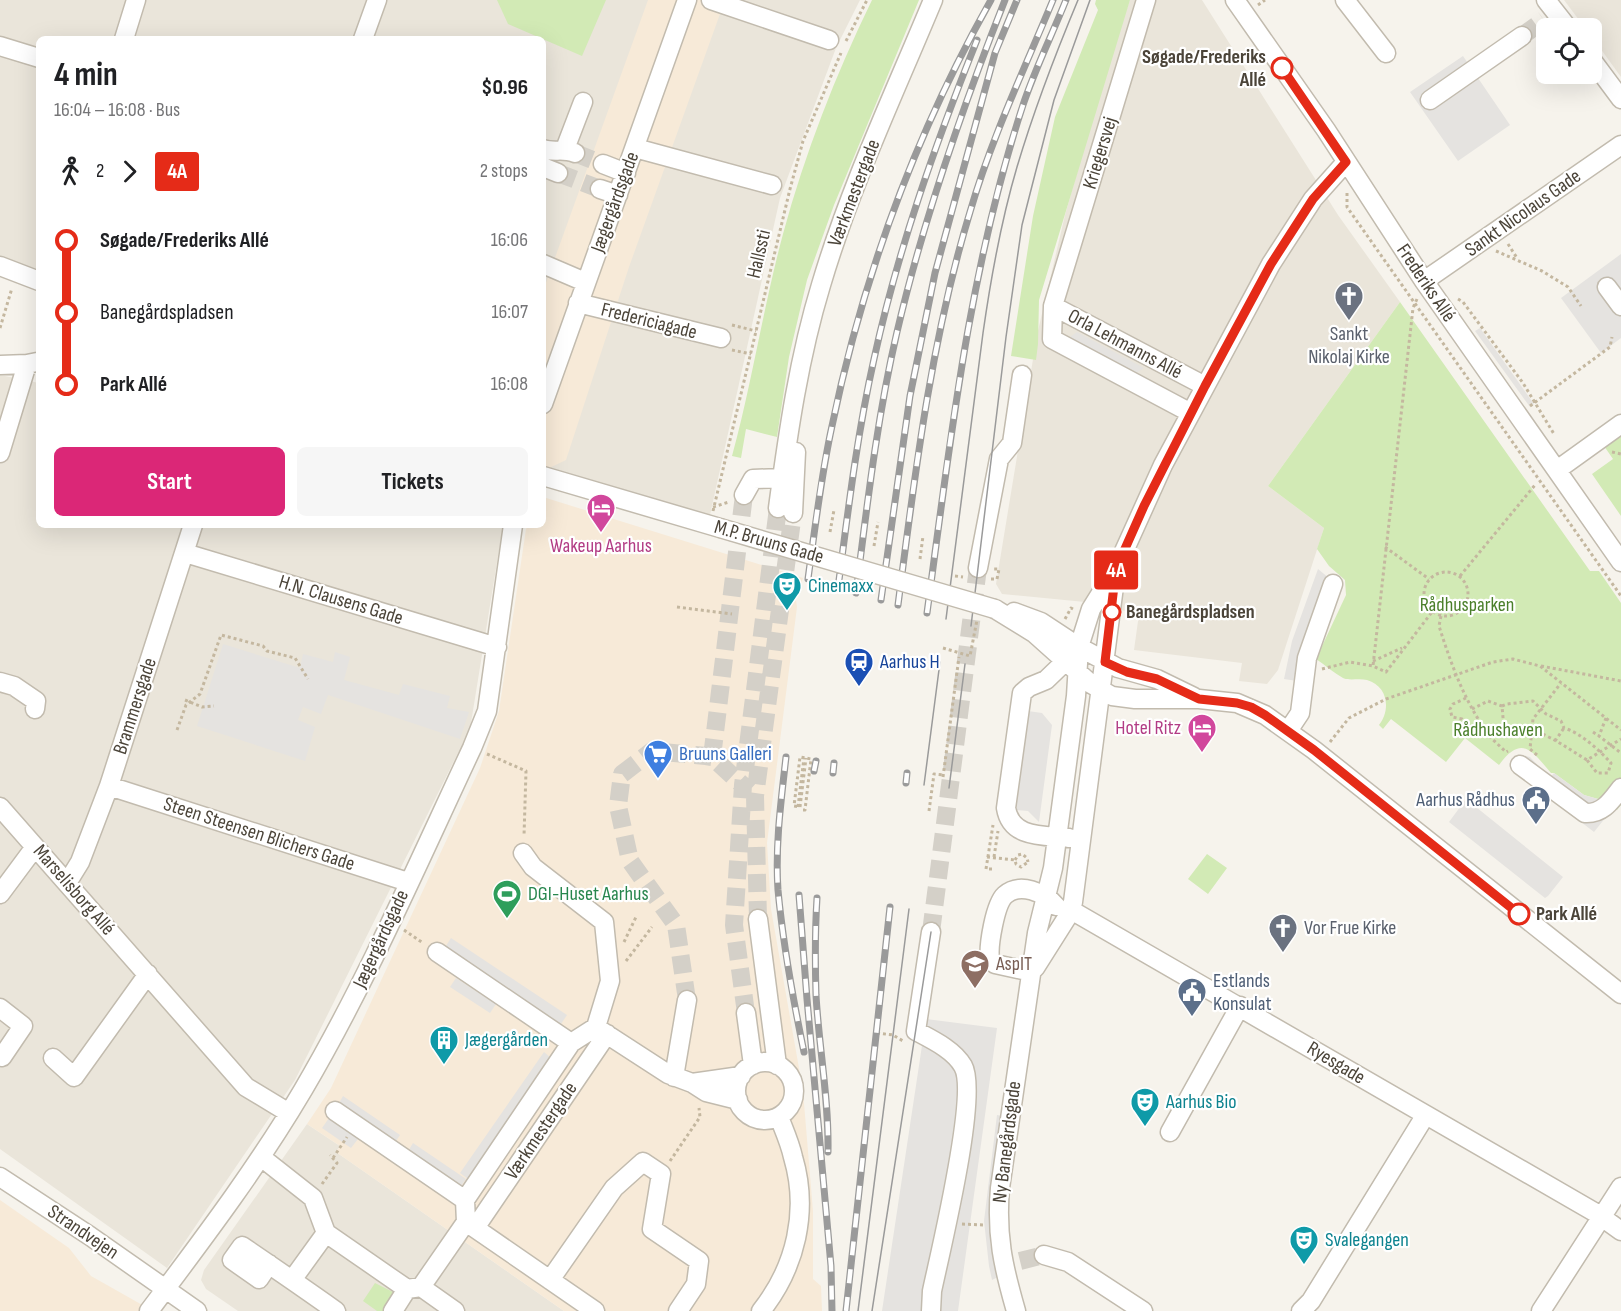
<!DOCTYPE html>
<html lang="en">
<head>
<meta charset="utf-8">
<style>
  body { margin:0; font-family:"Sofia Sans Condensed",sans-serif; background:#f6f6f6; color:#202124; height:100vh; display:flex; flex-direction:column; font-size:22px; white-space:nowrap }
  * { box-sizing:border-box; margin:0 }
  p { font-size:20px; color:#757577 }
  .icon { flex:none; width:33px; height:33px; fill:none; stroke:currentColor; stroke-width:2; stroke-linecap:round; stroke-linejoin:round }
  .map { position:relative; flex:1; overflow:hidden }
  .panel { position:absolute; left:36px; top:36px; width:510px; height:492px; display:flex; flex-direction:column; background:#fff; border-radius:9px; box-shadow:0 6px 24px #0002 }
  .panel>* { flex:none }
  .badge { padding:0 12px; border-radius:4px; font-size:21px; line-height:39px }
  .tools { position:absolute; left:1536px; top:18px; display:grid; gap:12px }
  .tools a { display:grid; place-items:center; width:66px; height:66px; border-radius:9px; background:#fff; box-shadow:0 6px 24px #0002; font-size:30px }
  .map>.badge { position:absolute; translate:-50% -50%; box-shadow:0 0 0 3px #fff }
  .legs { display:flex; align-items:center; gap:9px; height:66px; padding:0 18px; font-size:20px }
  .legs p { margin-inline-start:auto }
  .head { display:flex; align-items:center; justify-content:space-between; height:102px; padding:0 18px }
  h1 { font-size:33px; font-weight:700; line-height:45px }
  .primary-button { display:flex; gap:12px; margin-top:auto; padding:12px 18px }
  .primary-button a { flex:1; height:69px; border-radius:9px; background:#db2777; color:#fff; font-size:24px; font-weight:700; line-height:69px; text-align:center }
  .primary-button a+a { background:#f6f6f6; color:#202124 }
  ul { padding:0 18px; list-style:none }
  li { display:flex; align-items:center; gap:21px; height:72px; font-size:22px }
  li i { display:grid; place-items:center; width:9px; height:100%; margin:0 8px; background:currentColor }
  li i::after { content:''; width:15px; height:15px; margin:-8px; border:4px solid; border-radius:50%; background:#fff }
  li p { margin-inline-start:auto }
  li:first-child i { background:linear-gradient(#0000 50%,currentColor 0) }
  li:last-child i { background:linear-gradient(currentColor 50%,#0000 0) }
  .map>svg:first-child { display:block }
  .residential { fill:#eae5da }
  .commercial { fill:#f7ead8 }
  .green { fill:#d2eab5 }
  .parking { fill:#e5e3e0 }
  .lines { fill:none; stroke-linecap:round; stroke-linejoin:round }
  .minor-tunnel { stroke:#d4d0c8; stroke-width:18; stroke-dasharray:18 9; stroke-linecap:butt }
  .minor-casing { stroke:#c2bbae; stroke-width:21 }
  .path { stroke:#c4b79f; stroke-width:3; stroke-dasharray:3 3; stroke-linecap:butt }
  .minor { stroke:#fff; stroke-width:18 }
  .tram { stroke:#9a9a9a; stroke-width:1.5 }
  .rail-casing { stroke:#9a9a9a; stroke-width:7 }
  .rail { stroke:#fff; stroke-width:4.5; stroke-dasharray:14; stroke-linecap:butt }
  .minor-bridge-casing { stroke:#c2bbae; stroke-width:21; stroke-linecap:butt }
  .minor-bridge { stroke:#fff; stroke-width:18 }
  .line-1-casing { stroke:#fff; stroke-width:14 }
  .line-1 { stroke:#e52b18; stroke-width:9 }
  .stop-1-dot { fill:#fff; stroke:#e52b18; stroke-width:3 }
  .labels { text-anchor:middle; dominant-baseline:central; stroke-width:4.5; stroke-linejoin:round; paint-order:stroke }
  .stop-label { font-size:20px; font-weight:bold; fill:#4b4439; stroke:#fff; text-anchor:start }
  .street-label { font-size:20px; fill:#4b4439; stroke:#fff }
  .worship-label { font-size:20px; fill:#5b616d; stroke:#fff }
  .hotel-label { font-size:20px; fill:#b23c85; stroke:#fff }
  .culture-label { font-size:20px; fill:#0d838f; stroke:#fff; text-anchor:start }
  .park-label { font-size:20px; fill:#4a7f2a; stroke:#fff }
  .transit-label { font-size:20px; fill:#164399; stroke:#fff; text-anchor:start }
  .shop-label { font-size:20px; fill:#366cbe; stroke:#fff; text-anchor:start }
  .service-label { font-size:20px; fill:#4e5e75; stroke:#fff; text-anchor:end }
  .leisure-label { font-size:20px; fill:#27864d; stroke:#fff; text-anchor:start }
  .education-label { font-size:20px; fill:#785e54; stroke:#fff; text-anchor:start }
</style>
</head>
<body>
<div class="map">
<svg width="1621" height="1311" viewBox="0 0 1621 1311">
  <rect width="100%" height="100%" fill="#f6f3ec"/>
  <path class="residential" d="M0 0H860L836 48 780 198 710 515 543 466V39H39V273L0 261Z
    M1130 0H1202L1338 215 1400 302 1268 486 1324 528 1278 670 1267 684 1239 681 1242 663 1134 650 1139 614 1085 602 1002 594 996 584 1037 335 1065 215 1110 57Z
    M1564 0H1621V77L1592 37V28H1585Z
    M0 375 39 383V525H503L470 729 295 1080 167 1268 0 1149Z
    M307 1124 340 1146 336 1152 564 1311H238L206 1289 201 1280 204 1270Z"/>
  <path class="commercial" d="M648 0H725L629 267 566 460 543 471V291Z
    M543 497 803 578 796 600 797 607 767 843 771 909 803 1091 813 1211V1279L821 1286 822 1311H564L336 1152 340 1146 307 1124 331 1088 480 768 499 711 526 529 529 525H543Z
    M0 1200 69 1248 91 1276 153 1311H0Z"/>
  <path class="green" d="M497 0H606L582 56 508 24Z
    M872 0H919L834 205 807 280 789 357 777 437 746 429 741 458 732 456C752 383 763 308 783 234 805 153 835 76 872 0Z
    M1096 0H1130L1039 300 1038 344 1036 360 1011 356 1033 216 1055 117 1098 10 1095 4Z
    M1400 302 1590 571H1599L1621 603V805L1617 810 1605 801 1584 795 1554 773H1551C1532 751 1522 734 1499 765L1465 738 1446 762 1391 719 1383 729 1379 725C1391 710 1388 686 1367 680 1359 678 1349 681 1343 678 1334 673 1325 665 1316 659L1346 595 1345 580 1329 566 1317 549 1324 528 1268 486Z
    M1621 434V516L1592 474 1613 459 1604 446Z
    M1207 854 1227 868 1208 894 1188 879Z
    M375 1283 393 1292 394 1291 400 1295 390 1311H377L363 1301Z"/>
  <path class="parking" d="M1463 56 1510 125 1458 161 1410 92Z
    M1621 254V338L1601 353 1561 298Z
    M1480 328 1534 404 1530 407 1475 331Z
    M1077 332 1144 368 1133 375 1066 340Z
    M1318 569 1335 583 1304 682 1284 679 1292 641Z
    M223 644 300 668 303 654 333 662 335 652 350 657 344 680 399 695 403 684 450 696 447 708 469 712 460 739 328 695 321 714 303 707 298 720 315 727 305 761 197 726Z
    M1028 711 1042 713 1052 725 1039 822 1028 811 1015 810Z
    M1520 755 1530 757 1550 778 1554 773 1584 795 1605 801 1614 807 1594 832 1510 767Z
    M1466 799 1563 877 1548 896 1545 898 1449 822Z
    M451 938 567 1015 559 1027 444 949Z
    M456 978 496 1004 490 1013 450 987Z
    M926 1019 997 1028 958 1311H882Z
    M544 1052 551 1058 468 1179 460 1173Z
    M343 1096 400 1135 394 1144 338 1105Z
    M997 1115 1002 1116 990 1221V1243L998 1277 992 1280 989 1266 984 1221Z
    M329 1118 358 1139 351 1148 322 1128Z
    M413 1143 466 1179 459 1189 407 1153Z"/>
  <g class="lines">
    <path class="minor-tunnel" d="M1522 36 1544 20
      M575 153 603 164
      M558 173 600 189
      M712 757 744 495
      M758 919 755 796 793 513
      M931 932 978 568
      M687 1000 676 925 630 861 618 806 622 774 652 751 706 756 712 757 749 791
      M746 1013 734 925 743 785 778 508
      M1020 1261 1044 1255"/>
    <g class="minor-casing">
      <path id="minor" d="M711 0 829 40
        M1235 0 1326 130 1424 281 1621 562
        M1345 0 1386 53
        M1546 0 1568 28
        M124 39 136 0
        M363 39 377 0
        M0 46 39 58
        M1592 60 1621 99
        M1430 100 1522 36
        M635 148 772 185
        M543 149C554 153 563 148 575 153
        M565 149 583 102
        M603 164 626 173
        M543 167 558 173
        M600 189 618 195
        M543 264 585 282
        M0 266 39 281
        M1424 281 1621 145
        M1607 287 1621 306
        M578 303 721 338
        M1053 306 1146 0
        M0 365 27 364 37 362
        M543 404 687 0
        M1191 413 1052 339 1053 306 1205 386
        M0 453 27 364
        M1557 470 1621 424
        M543 476 720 528
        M744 495 753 479 782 478
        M778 508C788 433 799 357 821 285 850 187 894 94 933 0
        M793 513 796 452
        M185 553 497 647
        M978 568 999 459 1012 443 1022 375
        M995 609 1034 633 1091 684 1112 696 1135 699H1199L1237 703 1265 715 1314 750 1621 994
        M1014 612 1041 622 1079 647 1118 668 1157 679 1194 697
        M0 682 14 686 36 701 35 709
        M1288 731 1300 713 1307 658 1333 584
        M1520 765 1585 813C1603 814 1611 801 1621 788
        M109 786 408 882
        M0 807 246 1087 289 1113
        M1069 838C1044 835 1011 839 1006 808L1022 693 1029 687 1046 680 1074 653
        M523 853 533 867 604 922 610 981 596 1027 571 1043
        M67 883 80 862 109 786 193 525
        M0 894 35 847
        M1071 910 1596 1213 1621 1231
        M758 919 777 1065
        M437 952 571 1043 465 1200
        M1035 968 1066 919 1073 902 1116 571
        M1032 972 995 964 990 959C988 946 995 904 1005 895 1020 882 1044 892 1056 906
        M0 1008 23 1026 2 1057
        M746 1013 753 1065
        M597 1028 668 1074 692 1083 706 1092 738 1100
        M53 1058 74 1077 148 974
        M736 1091a29 29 0 1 1 58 0a29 29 0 1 1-58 0Z
        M674 1077 687 1000
        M692 1083 741 1076
        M335 1111 465 1200 466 1222 595 1311
        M1170 1132 1240 1006
        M261 1157 313 1198 326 1233 407 1289 421 1287 455 1311
        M0 1177 90 1236 197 1311
        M475 1228 607 1034
        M1044 1255 1068 1262 1143 1311
        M269 1264 259 1279 232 1260 242 1246C273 1267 305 1289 336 1311
        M292 1280 326 1233
        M550 1280 614 1188 643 1162 661 1174 652 1229 699 1261 696 1284 678 1311
        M421 1287 466 1222
        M149 1311C203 1239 257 1168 303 1090 367 981 418 863 472 748L487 711 513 525
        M393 1311 407 1289
        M761 1311C796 1267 809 1211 793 1157 790 1143 784 1130 779 1117
        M931 1311 932 1291C940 1253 979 1094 963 1066 954 1050 933 1040 916 1031L931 932
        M1016 1311C1003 1266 996 1235 1000 1188L1037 933 1053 868 1076 696 1079 647 1091 609 1116 569 1163 465 1271 264 1313 199 1346 162
        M1301 1311 1311 1301 1425 1116
        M1541 1311 1621 1187"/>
    </g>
    <path class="path" d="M1258 5 1265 0
      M846 41 867 0
      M1347 193V207L1621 596
      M1508 244 1517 258
      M1496 251 1542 271 1568 287 1581 306
      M1417 299 1413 308 1373 666 1386 672 1432 612
      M1458 299 1463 302 1523 383 1554 434
      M732 325 756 331
      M0 328 12 288
      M732 350 751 354
      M1530 406 1610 347 1612 337
      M1612 452 1621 454
      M713 507 729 502
      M713 511 790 189 803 141 841 53
      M830 532 834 510
      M874 546 878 522
      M1385 547 1429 579
      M920 559 923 536
      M1424 594a22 22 0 1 1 44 0a22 22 0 1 1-44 0Z
      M955 576 963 577
      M1460 576 1535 485
      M991 579H997L999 569H994
      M677 607 732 614
      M1441 616 1439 626C1451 664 1465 703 1489 735 1530 718 1552 739 1587 760L1621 739
      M1065 619 1071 608 1073 609
      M943 648 970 656 977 620
      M1373 661 1402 648
      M1541 666 1621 681
      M1322 669 1350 662 1373 666
      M1466 698 1453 704 1450 709 1452 717 1462 719 1469 729 1479 722
      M185 700 202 707 214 706
      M1502 706 1507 704 1533 701 1546 714 1561 721 1564 728C1581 733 1599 750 1611 763L1608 773H1597L1587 760
      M1472 709 1488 701 1502 706 1504 729
      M1606 718 1599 736 1621 753
      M177 730 186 705 200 694 221 635 263 646 267 651 295 658 308 679
      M1593 732 1599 736
      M1489 736 1506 752 1508 751
      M1555 741 1564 728
      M1330 742 1349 718 1386 699 1493 662 1513 659 1540 666 1621 730
      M487 754 526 771 524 836
      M1537 755 1530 749 1533 719 1561 683
      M943 777 959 657
      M798 807 804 758
      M803 810H805L811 759 800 757 794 806 800 807 806 758
      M929 811 934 774 944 775
      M987 857 1015 860 1016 864 1021 867 1028 862
      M994 857 998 831
      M1015 860 1018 855 1022 854 1027 858 1028 862
      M992 869H986L993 825
      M404 930 423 943
      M624 942 636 917
      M626 961 652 927
      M877 1033 893 1035 903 1041
      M333 1158 347 1137
      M670 1161 700 1117 699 1108
      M322 1184 337 1163 330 1155
      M962 1224 983 1225"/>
    <use href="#minor" class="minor"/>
    <path class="tram" d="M946 619 983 333C991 277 1001 221 1017 167 1034 110 1055 55 1078 0
      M971 626 1006 337 1022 225 1054 100 1090 0
      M924 785 940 662
      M949 788 965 664
      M858 1311 909 909
      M872 1311 931 932"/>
    <g class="rail-casing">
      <path id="rail" d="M808 579C815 528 821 476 832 426 863 276 916 133 991 0
        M838 588C848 511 857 435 874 359 898 249 935 145 977 40
        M856 593C867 506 877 418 897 332 923 221 963 106 1005 0
        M881 600 910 396 935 273 995 53 1017 0
        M898 605C915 473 931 340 970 212 991 139 1024 70 1053 0
        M927 613C950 443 969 269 1023 105 1035 69 1052 35 1066 0
        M786 757C781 801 775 846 778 890 783 944 793 999 804 1052
        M814 771 816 761
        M833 773 834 763
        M906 783 907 773
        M799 895 807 999 831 1266 832 1311
        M817 898C815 930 815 962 816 995 819 1048 829 1099 828 1152
        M846 1311 890 907"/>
    </g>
    <use href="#rail" class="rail"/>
    <g class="minor-bridge-casing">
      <path id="minor-bridge" d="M720 528 995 609"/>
    </g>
    <use href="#minor-bridge" class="minor-bridge"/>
  </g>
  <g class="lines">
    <g class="line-1-casing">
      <path id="line-1" d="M1282 68 1346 162 1313 199 1271 264 1205 386 1144 506 1116 569 1105 662 1127 672 1157 679 1199 699 1237 703 1251 707 1265 715 1314 750 1519 914"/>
    </g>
    <use href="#line-1" class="line-1"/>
  </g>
  <defs>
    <g id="church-pin" transform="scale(1.5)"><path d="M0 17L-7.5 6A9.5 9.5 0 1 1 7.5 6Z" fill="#6b7280" stroke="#fff"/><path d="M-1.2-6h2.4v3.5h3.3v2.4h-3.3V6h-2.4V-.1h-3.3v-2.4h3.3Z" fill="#fff"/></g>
    <g id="hotel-pin" transform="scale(1.5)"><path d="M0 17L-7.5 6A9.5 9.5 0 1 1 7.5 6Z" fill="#d1479c" stroke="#fff"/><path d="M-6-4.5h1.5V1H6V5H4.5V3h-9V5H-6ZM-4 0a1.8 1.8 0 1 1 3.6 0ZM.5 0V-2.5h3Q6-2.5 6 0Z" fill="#fff"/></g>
    <g id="theatre-pin" transform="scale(1.5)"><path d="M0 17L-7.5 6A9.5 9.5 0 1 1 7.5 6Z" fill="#0f9aa8" stroke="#fff"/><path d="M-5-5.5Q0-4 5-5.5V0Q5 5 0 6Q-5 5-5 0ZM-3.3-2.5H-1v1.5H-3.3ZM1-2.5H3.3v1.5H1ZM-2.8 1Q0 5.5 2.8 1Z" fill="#fff"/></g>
    <g id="station-pin" transform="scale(1.5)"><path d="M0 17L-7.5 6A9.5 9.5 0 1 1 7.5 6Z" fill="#1a4fb4" stroke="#fff"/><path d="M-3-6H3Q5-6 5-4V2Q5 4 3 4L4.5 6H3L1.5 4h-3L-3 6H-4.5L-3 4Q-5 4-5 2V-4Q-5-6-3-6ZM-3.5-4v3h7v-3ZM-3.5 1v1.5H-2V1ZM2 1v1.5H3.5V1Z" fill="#fff"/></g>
    <g id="supermarket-pin" transform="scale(1.5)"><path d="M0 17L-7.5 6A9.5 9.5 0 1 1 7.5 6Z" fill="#3f7fe0" stroke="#fff"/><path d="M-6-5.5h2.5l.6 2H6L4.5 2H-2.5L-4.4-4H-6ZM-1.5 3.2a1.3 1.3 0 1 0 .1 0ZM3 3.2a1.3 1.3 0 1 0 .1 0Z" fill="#fff"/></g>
    <g id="civic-pin" transform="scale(1.5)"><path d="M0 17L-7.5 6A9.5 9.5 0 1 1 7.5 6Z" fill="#5c6f8a" stroke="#fff"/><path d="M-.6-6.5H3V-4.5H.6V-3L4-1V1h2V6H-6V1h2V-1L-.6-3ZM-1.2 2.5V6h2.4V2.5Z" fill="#fff"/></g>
    <g id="stadium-pin" transform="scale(1.5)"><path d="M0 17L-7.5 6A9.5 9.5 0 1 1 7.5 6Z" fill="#2e9e5b" stroke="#fff"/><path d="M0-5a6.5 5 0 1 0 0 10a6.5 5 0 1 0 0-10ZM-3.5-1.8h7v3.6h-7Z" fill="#fff"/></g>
    <g id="school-pin" transform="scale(1.5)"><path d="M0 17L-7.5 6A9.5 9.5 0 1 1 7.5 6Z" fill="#8d6e63" stroke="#fff"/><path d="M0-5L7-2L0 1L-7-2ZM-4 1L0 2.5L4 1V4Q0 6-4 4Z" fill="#fff"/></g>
    <g id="building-pin" transform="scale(1.5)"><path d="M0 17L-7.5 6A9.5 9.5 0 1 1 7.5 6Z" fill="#0f9aa8" stroke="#fff"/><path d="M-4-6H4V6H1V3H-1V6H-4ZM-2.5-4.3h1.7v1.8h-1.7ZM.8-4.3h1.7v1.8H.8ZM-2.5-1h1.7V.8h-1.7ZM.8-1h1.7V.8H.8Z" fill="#fff"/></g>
  </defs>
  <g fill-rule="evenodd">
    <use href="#church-pin" x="1349" y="296"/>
    <use href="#hotel-pin" x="601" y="508"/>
    <use href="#theatre-pin" x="787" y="586"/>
    <use href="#station-pin" x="859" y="662"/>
    <use href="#hotel-pin" x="1202" y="728"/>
    <use href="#supermarket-pin" x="658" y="754"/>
    <use href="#civic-pin" x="1536" y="800"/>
    <use href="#stadium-pin" x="507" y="894"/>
    <use href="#church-pin" x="1283" y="928"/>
    <use href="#school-pin" x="975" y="964"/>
    <use href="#civic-pin" x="1192" y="992"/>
    <use href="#building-pin" x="444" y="1040"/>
    <use href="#theatre-pin" x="1145" y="1102"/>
    <use href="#theatre-pin" x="1304" y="1240"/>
  </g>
  <g class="stop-1-dot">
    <circle cx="1282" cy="68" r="10"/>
    <circle cx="1112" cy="612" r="8"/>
    <circle cx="1519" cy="914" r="10"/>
  </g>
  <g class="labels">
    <g class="stop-label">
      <text x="1266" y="57" text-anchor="end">Søgade/Frederiks<tspan x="1266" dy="23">Allé</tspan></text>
      <text x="1126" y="612">Banegårdspladsen</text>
      <text x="1536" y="914">Park Allé</text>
    </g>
    <g class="street-label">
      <text transform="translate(1100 153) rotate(-73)">Kriegersvej</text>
      <text transform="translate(854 193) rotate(-69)">Værkmestergade</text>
      <text transform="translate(615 202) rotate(-70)">Jægergårdsgade</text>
      <text transform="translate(1523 213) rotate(-35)">Sankt Nicolaus Gade</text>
      <text transform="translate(759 254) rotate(-77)">Hallssti</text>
      <text transform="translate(1426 283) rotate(56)">Frederiks Allé</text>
      <text transform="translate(649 321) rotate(14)">Fredericiagade</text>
      <text transform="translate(1125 344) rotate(28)">Orla Lehmanns Allé</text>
      <text transform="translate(769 542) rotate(16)">M.P. Bruuns Gade</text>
      <text transform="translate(341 600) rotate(17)">H.N. Clausens Gade</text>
      <text transform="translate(135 706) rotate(-72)">Brammersgade</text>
      <text transform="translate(259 834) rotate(18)">Steen Steensen Blichers Gade</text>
      <text transform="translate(74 890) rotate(49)">Marselisborg Allé</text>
      <text transform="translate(381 939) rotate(-65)">Jægergårdsgade</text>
      <text transform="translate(1336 1063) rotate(31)">Ryesgade</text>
      <text transform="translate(541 1131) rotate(-56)">Værkmestergade</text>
      <text transform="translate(1007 1142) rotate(-83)">Ny Banegårdsgade</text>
      <text transform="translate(83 1232) rotate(34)">Strandvejen</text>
    </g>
    <g class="worship-label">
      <text x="1349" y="334">Sankt<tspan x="1349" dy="23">Nikolaj Kirke</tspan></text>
      <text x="1304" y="928" text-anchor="start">Vor Frue Kirke</text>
    </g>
    <g class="hotel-label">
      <text x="601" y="546">Wakeup Aarhus</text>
      <text x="1181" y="728" text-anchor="end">Hotel Ritz</text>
    </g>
    <g class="culture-label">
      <text x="808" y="586">Cinemaxx</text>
      <text x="465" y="1040">Jægergården</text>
      <text x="1166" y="1102">Aarhus Bio</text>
      <text x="1325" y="1240">Svalegangen</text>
    </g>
    <g class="park-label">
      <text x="1467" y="605">Rådhusparken</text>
      <text x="1498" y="730">Rådhushaven</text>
    </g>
    <g class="transit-label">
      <text x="880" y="662">Aarhus H</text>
    </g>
    <g class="shop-label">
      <text x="679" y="754">Bruuns Galleri</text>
    </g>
    <g class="service-label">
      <text x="1515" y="800">Aarhus Rådhus</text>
      <text x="1213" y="981" text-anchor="start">Estlands<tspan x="1213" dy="23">Konsulat</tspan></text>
    </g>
    <g class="leisure-label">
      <text x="528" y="894">DGI-Huset Aarhus</text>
    </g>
    <g class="education-label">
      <text x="996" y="964">AspIT</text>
    </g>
  </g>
</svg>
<div class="tools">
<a><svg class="icon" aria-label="locate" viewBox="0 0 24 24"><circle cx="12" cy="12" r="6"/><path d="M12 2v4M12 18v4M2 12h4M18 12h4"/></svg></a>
</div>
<b class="badge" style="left:1116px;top:570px;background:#e52b18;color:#fff">4A</b>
<section class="panel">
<div class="head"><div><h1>4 min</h1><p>16:04 – 16:08 · Bus</p></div><b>$0.96</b></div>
<div class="legs"><svg class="icon" aria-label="walk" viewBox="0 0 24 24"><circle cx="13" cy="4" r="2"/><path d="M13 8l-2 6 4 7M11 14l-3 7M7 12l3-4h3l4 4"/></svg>2<svg class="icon" aria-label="forward" viewBox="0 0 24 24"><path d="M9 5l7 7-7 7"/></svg><b class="badge" style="background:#e52b18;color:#fff">4A</b><p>2 stops</p></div>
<ul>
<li><i style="color:#e52b18"></i><b>Søgade/Frederiks Allé</b><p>16:06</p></li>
<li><i style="color:#e52b18"></i><span>Banegårdspladsen</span><p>16:07</p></li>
<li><i style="color:#e52b18"></i><b>Park Allé</b><p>16:08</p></li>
</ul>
<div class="primary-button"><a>Start</a><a>Tickets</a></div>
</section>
</div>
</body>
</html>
